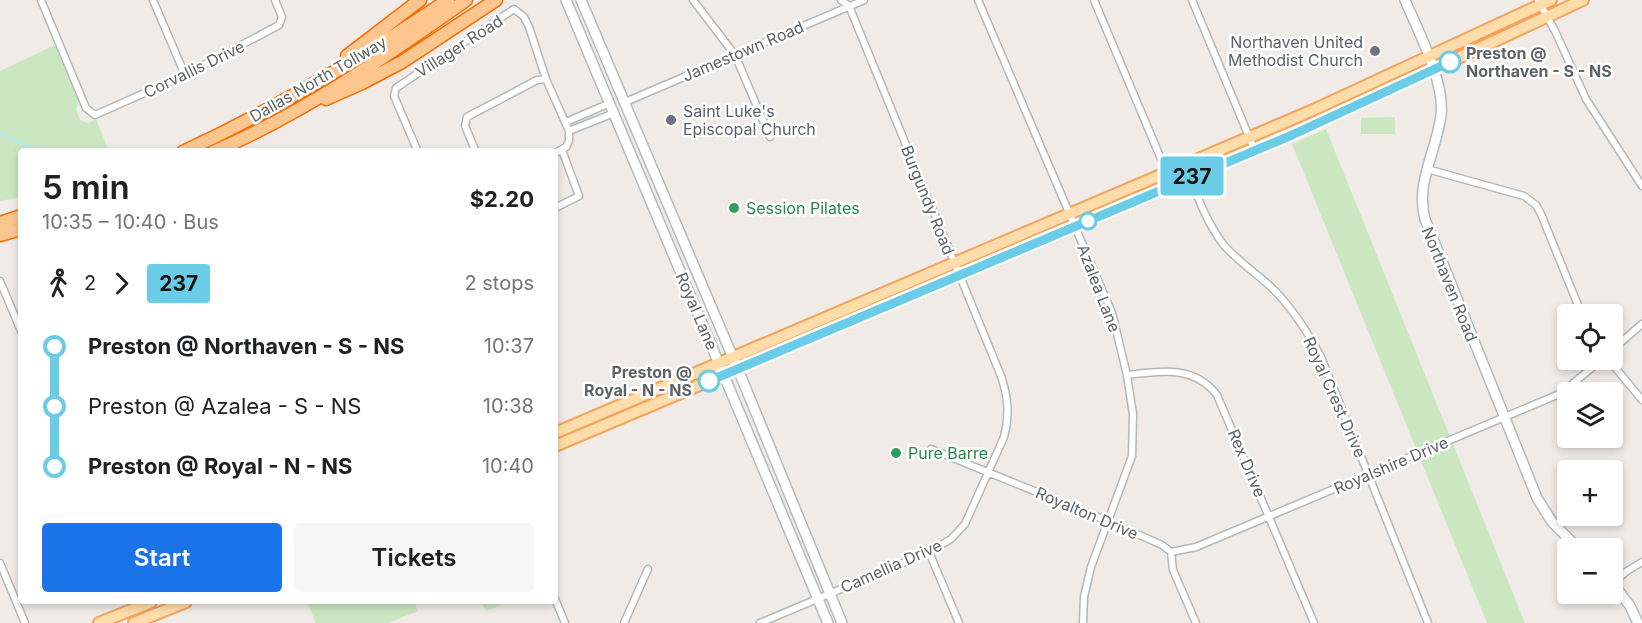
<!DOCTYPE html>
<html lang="en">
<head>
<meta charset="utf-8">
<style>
  body { margin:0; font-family:Inter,sans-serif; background:#f6f6f6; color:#202124; height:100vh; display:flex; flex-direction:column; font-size:22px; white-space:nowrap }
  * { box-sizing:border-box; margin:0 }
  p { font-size:20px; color:#757577 }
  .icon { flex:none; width:33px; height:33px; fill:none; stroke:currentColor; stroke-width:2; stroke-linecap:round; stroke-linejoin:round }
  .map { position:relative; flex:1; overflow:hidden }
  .side { position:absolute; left:18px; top:148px; width:540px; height:456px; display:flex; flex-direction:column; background:#fff; border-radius:6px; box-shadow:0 3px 9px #0003 }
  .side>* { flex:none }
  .badge { padding:0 12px; border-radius:4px; font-size:21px; line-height:39px }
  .fabs { position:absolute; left:1557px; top:304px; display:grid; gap:12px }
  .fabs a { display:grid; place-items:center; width:66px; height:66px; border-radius:6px; background:#fff; box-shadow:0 3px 9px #0003; font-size:30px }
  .map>.badge { position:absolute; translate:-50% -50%; box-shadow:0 0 0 3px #fff }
  .legs { display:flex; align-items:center; gap:9px; height:66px; padding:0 24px; font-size:20px }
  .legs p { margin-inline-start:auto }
  .summary { display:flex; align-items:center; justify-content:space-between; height:102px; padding:0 24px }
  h1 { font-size:33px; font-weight:600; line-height:45px }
  .cta { display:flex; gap:12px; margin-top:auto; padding:12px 24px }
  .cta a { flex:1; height:69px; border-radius:6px; background:#1a73e8; color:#fff; font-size:24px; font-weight:600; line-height:69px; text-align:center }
  .cta a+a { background:#f6f6f6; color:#202124 }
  ul { padding:0 24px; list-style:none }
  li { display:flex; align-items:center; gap:21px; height:60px; font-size:22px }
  li i { display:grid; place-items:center; width:9px; height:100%; margin:0 8px; background:currentColor }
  li i::after { content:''; width:15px; height:15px; margin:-8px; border:4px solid; border-radius:50%; background:#fff }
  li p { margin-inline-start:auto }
  li:first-child i { background:linear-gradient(#0000 50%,currentColor 0) }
  li:last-child i { background:linear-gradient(currentColor 50%,#0000 0) }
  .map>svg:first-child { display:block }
  .green { fill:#cbe7c2 }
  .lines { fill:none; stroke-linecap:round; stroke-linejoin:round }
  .stream { stroke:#a6efff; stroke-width:1.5 }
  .street-casing { stroke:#b3b8ba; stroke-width:9 }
  .secondary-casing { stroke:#b4babd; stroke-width:12 }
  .primary-casing { stroke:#f3a35c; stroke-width:14 }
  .highway-casing { stroke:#f56b00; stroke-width:15 }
  .street { stroke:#fff; stroke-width:6 }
  .secondary { stroke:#fff; stroke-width:9 }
  .primary { stroke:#ffddab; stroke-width:10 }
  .highway { stroke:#fec68f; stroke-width:12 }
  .line-1-casing { stroke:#fff; stroke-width:14 }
  .line-1 { stroke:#6bcce7; stroke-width:9 }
  .worship-dot { fill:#6b7280; stroke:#fff; stroke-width:2 }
  .stop-1-dot { fill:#fff; stroke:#6bcce7; stroke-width:3 }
  .leisure-dot { fill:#2e9e5b; stroke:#fff; stroke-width:2 }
  .labels { text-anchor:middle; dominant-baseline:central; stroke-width:5; stroke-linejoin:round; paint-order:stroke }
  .worship-label { font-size:16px; fill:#5b616d; stroke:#fff; text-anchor:end }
  .street-label { font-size:16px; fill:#5d6366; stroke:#fff }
  .stop-label { font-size:16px; font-weight:bold; fill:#5d6366; stroke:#fff; text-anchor:start }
  .leisure-label { font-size:16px; fill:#27864d; stroke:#fff; text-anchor:start }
</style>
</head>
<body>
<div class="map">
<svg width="1642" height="623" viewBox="0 0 1642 623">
  <rect width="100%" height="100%" fill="#f0ebe6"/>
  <path class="green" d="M55 45 78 100 76 109 80 120 88 123 96 119 109 151 21 152V197L0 201V71Z
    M1395 117V134H1361V118Z
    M1326 129 1525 623H1487L1292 144Z
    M307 602H414L418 611 388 623H316Z
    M481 602H510L486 611Z"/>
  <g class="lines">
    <path class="stream" d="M0 133 41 152"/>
    <g class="street-casing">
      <path id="street" d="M41 0 86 108 95 115 185 75 279 25 282 17 275 0
        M153 0 185 75
        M693 0 735 55 770 137
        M978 0 1112 313 1127 375 1133 414 1132 456 1091 567 1084 597 1083 623
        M1094 0 1172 185
        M1192 0 1255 151
        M1538 0 1555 31 1586 99 1642 186
        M623 103 864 0
        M566 122 610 103
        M569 131 614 113
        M418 152 394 96 396 88 514 9 524 17 529 27 546 79 569 131V141L566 147 555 153
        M476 152 465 126 467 117 537 80 546 79
        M1185 165C1196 192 1205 220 1223 244 1236 260 1255 272 1271 287 1292 307 1307 331 1321 357L1428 623
        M1427 169 1524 196 1536 205 1541 214 1582 315
        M555 208 579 196 562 150
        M0 281 21 331
        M1612 350 1642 324
        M1609 360 1642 400
        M1127 375C1160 371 1194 365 1217 395L1314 623
        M931 449 1108 521 1162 545 1171 552
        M929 552 959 623
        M1171 552 1196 547 1557 395 1564 391 1601 360
        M1171 552 1173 570 1196 623
        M0 563 25 623
        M1613 583 1627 571 1642 562
        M555 599 565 623
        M624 623 648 569
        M760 623 929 552 951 539 965 524 1004 437C1010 415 1008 397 1001 376L849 6 841 0"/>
    </g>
    <g class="secondary-casing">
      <path id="secondary" d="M566 0 828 623
        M581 0 742 379 842 623
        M1405 0C1418 31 1445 82 1441 115 1437 150 1415 183 1425 219L1537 498 1552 522 1579 549
        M1612 582 1630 606 1638 623"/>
    </g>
    <g class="primary-casing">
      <path id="primary" d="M555 433 1311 111 1551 0
        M555 446 1292 135 1583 0
        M99 623 151 602
        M134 623 186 602"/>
    </g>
    <g class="highway-casing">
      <path id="highway" d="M347 56 420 0
        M326 99 362 83 402 62 496 0
        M183 152C275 109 364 57 448 0
        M213 152C302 114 387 56 466 0
        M0 223 21 216
        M0 235 21 229"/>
    </g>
    <use href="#street" class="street"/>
    <use href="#secondary" class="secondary"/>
    <use href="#primary" class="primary"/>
    <use href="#highway" class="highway"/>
  </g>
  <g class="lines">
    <g class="line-1-casing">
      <path id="line-1" d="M709 381 1292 135 1450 62"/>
    </g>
    <use href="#line-1" class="line-1"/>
  </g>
  <g class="worship-dot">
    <circle cx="1375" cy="51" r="6"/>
    <circle cx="671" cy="120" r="6"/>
  </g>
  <g class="stop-1-dot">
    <circle cx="1450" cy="62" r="10"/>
    <circle cx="1088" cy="221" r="8"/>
    <circle cx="709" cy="381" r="10"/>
  </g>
  <g class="leisure-dot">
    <circle cx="734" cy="208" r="6"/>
    <circle cx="896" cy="453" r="6"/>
  </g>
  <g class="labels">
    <g class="worship-label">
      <text x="1363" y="42">Northaven United<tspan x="1363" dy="18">Methodist Church</tspan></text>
      <text x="683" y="111" text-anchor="start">Saint Luke's<tspan x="683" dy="18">Episcopal Church</tspan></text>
    </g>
    <g class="street-label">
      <text transform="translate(459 46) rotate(-33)">Villager Road</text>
      <text transform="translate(743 51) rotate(-23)">Jamestown Road</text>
      <text transform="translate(194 69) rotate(-26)">Corvallis Drive</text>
      <text transform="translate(318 79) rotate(-30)">Dallas North Tollway</text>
      <text transform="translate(928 200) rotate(68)">Burgundy Road</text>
      <text transform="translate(1450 284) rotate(68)">Northaven Road</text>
      <text transform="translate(1099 288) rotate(69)">Azalea Lane</text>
      <text transform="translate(697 311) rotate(67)">Royal Lane</text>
      <text transform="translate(1335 397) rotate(66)">Royal Crest Drive</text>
      <text transform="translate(1247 463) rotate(67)">Rex Drive</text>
      <text transform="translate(1391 465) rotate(-23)">Royalshire Drive</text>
      <text transform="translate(1087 513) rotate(23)">Royalton Drive</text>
      <text transform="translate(891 566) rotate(-24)">Camellia Drive</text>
    </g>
    <g class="stop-label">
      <text x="1466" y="53">Preston @<tspan x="1466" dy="18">Northaven - S - NS</tspan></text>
      <text x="692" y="372" text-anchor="end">Preston @<tspan x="692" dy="18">Royal - N - NS</tspan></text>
    </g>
    <g class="leisure-label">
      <text x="746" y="208">Session Pilates</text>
      <text x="908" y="453">Pure Barre</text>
    </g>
  </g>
</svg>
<div class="fabs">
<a><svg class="icon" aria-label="locate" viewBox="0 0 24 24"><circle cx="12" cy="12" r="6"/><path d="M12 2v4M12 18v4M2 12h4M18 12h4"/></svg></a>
<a><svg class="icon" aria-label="layers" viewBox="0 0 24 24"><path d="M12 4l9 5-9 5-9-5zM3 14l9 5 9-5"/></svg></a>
<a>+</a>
<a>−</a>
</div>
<b class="badge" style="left:1192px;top:176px;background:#6bcce7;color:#111">237</b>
<section class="side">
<div class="summary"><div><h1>5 min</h1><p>10:35 – 10:40 · Bus</p></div><b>$2.20</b></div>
<div class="legs"><svg class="icon" aria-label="walk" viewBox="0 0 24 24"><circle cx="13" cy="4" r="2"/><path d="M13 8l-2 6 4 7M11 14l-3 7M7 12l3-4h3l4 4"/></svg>2<svg class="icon" aria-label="forward" viewBox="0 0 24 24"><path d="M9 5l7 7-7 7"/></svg><b class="badge" style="background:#6bcce7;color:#111">237</b><p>2 stops</p></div>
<ul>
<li><i style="color:#6bcce7"></i><b>Preston @ Northaven - S - NS</b><p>10:37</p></li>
<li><i style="color:#6bcce7"></i><span>Preston @ Azalea - S - NS</span><p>10:38</p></li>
<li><i style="color:#6bcce7"></i><b>Preston @ Royal - N - NS</b><p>10:40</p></li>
</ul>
<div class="cta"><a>Start</a><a>Tickets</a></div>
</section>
</div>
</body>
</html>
